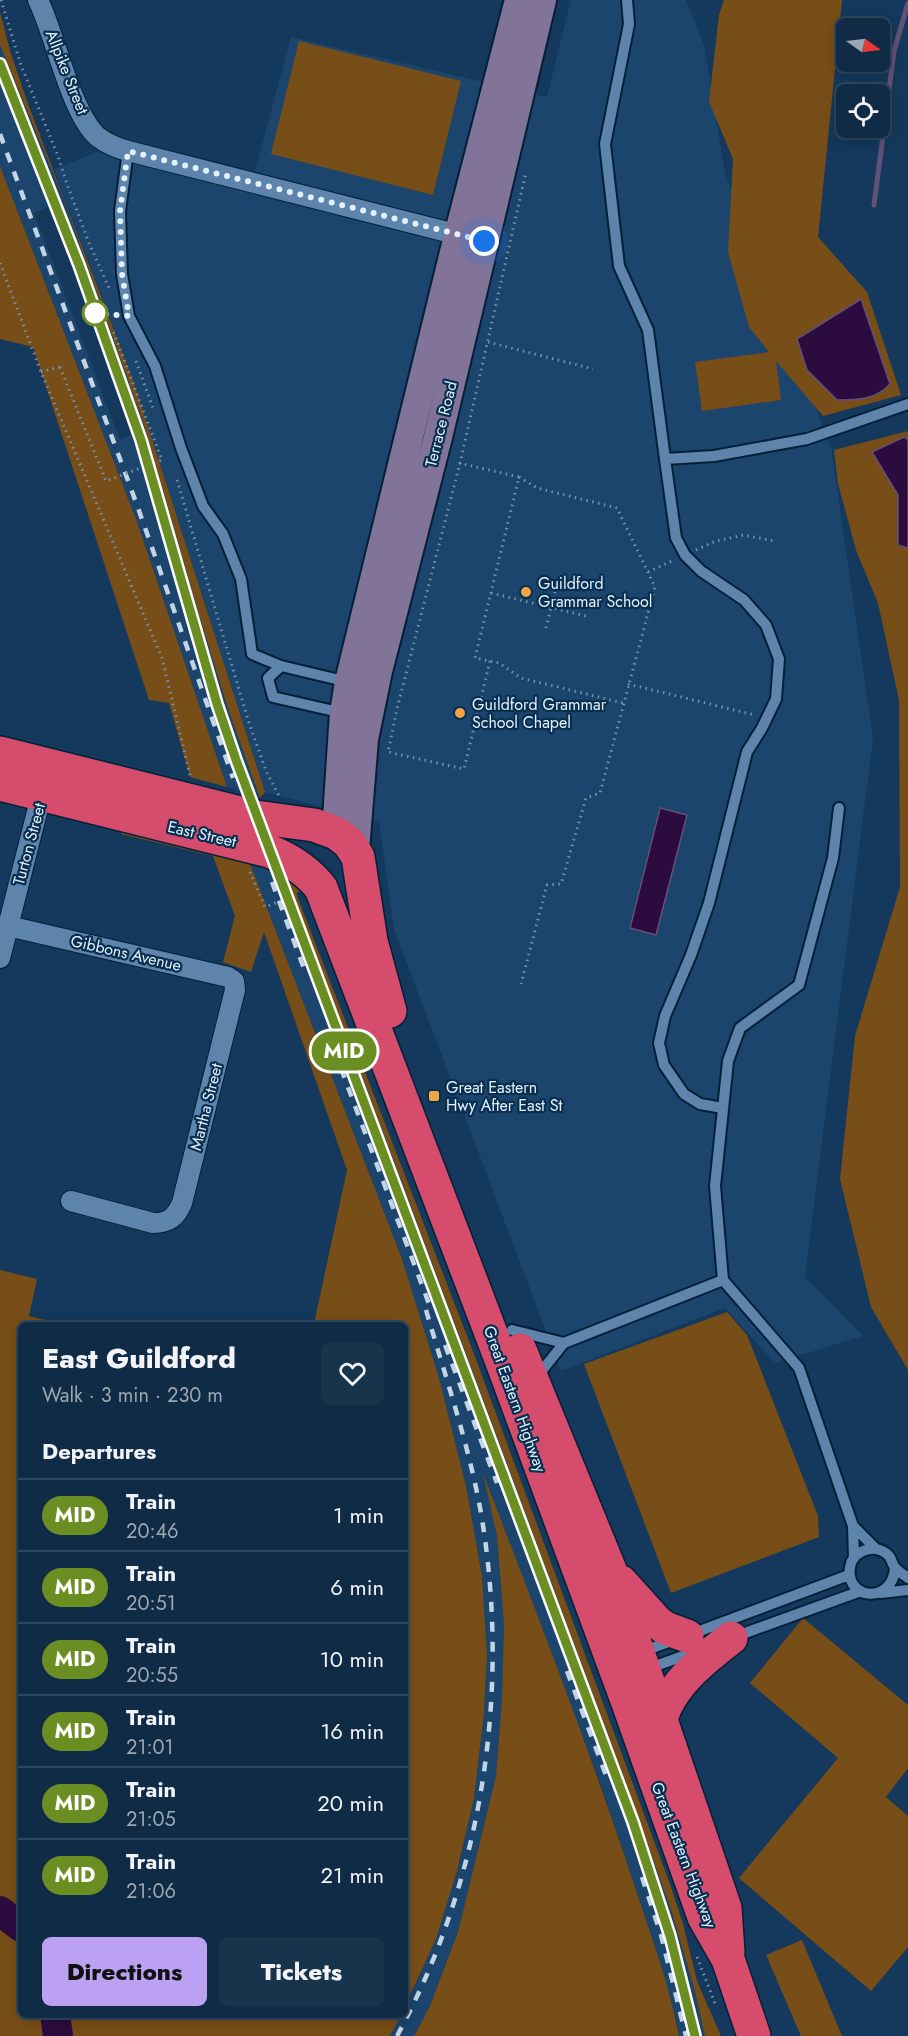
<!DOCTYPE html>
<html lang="en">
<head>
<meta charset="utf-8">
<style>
  body { margin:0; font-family:Jost,sans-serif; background:#18334c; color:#f1f3f6; height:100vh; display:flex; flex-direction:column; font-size:22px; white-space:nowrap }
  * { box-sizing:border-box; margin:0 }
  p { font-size:20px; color:#9ba7b3 }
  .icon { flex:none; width:33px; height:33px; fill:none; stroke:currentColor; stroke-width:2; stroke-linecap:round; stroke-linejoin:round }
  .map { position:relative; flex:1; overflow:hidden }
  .details { position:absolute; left:18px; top:1322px; width:390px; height:696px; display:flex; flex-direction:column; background:#0f2b45; border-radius:9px; box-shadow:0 3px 15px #0003,0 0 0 2px #2f475e }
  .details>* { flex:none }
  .badge { padding:0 12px; border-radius:20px; font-size:21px; line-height:39px }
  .needle { width:39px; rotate:104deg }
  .tools { position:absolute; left:836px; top:18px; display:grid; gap:12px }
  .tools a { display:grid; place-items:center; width:54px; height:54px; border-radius:9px; background:#0f2b45; box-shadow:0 3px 15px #0003,0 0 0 2px #2f475e; font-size:30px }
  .you { position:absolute; width:30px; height:30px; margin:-15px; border:4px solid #fff; border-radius:50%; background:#1a73e8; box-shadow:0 0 0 9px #1a73e833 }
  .map>.badge { position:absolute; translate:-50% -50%; box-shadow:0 0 0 3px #fff }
  h2 { padding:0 24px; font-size:22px; line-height:54px }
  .round { display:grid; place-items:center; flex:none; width:63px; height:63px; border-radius:9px; background:#18334c }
  .overview { display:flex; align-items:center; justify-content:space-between; height:102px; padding:0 24px }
  h1 { font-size:28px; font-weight:800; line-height:45px }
  .cta { display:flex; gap:12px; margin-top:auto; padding:12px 24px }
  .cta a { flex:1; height:69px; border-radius:9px; background:#bca0f2; color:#111; font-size:24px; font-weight:800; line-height:69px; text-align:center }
  .cta a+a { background:#18334c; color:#f1f3f6 }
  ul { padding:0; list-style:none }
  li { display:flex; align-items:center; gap:18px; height:72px; padding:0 24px; border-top:2px solid #2f475e }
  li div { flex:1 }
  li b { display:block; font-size:22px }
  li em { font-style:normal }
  li .badge { min-width:66px; font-weight:700; text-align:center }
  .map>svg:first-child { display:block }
  .built { fill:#1b456d; fill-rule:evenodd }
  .green { fill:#774e17 }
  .water { fill:#2c0c3f; stroke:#635078; stroke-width:1.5 }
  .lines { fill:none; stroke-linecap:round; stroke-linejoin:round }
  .stream { stroke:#635078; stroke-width:5 }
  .river { stroke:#2c0c3f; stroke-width:30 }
  .lane-casing { stroke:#042039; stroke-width:14 }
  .street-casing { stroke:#042039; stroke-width:22 }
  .secondary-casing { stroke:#042039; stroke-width:32 }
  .highway-casing { stroke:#042039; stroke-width:36 }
  .path { stroke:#7891a9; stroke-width:3; stroke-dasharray:1.5 4.5; stroke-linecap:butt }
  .lane { stroke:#5e84ab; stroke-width:10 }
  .street { stroke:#5e84ab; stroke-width:20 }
  .secondary { stroke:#827398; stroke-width:28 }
  .highway { stroke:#d54c6c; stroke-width:33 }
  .rail { stroke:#c3d4e4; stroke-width:4.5; stroke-dasharray:10 10; stroke-linecap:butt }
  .path-bridge { stroke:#7891a9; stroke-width:3; stroke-dasharray:1.5 4.5; stroke-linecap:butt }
  .line-casing { stroke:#fff; stroke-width:14 }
  .line { stroke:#6b8e23; stroke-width:9 }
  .walk { stroke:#e3f0fd; stroke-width:6; stroke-dasharray:0 10.8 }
  .stop-dot { fill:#fff; stroke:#6b8e23; stroke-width:3 }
  .poi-dot { fill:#f2a540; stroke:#082f50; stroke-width:2 }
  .labels { text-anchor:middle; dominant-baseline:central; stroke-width:4.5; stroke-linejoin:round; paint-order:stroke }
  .street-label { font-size:16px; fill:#e3f0fd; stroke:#082f50 }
  .poi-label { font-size:16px; fill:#e3f0fd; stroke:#082f50; text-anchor:start }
</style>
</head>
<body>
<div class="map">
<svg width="908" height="2036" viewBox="0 0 908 2036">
  <rect width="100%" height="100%" fill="#14395c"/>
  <path class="built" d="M571 0H686L704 45 725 173 831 447 873 738 805 1277 863 1336 775 1363 725 1308 561 1371 394 929 379 822 265 792 134 383 54 169 110 147 252 182 291 37 547 97Z
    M0 45 64 200 145 428 200 618 229 712 260 798 227 787 137 522 0 166ZM52 205 134 433 120 440 34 213Z
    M247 856 285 874 391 1153 625 1780 672 1913 694 1988 705 2036H679L676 2018 651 1935 604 1793 485 1478 497 1536 504 1625 502 1699 496 1776 458 1932 429 2008 414 2036H390L401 2015 405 2014V2006L436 1939 457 1871 474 1798 484 1713 487 1657 482 1576 466 1486 439 1378 402 1259Z"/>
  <path class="green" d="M724 0H842L818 237 867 292 901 395 823 416 776 361 781 400 702 411 695 362 769 352 749 327 728 252 733 159 709 102 719 15Z
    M0 12 11 54 27 101 134 383 265 792 260 798 229 712 200 618 145 428 64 200 0 45Z
    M299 41 461 81 433 195 271 154Z
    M0 166 137 522 227 787 190 777 169 703 149 700 33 347 0 339Z
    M908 431V1370L871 1307 840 1179 855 1036 900 887 899 700 878 603 857 553 838 484 834 450Z
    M123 827 247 856 402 1259 439 1378 466 1486 482 1576 487 1656 484 1713 474 1798 457 1871 436 1939 405 2006V1324H314L347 1170 264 932 251 972 223 962 235 916 213 856 121 834Z
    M285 874 304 890 296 893 474 1354 671 1887 683 1924 697 1981 721 2036H705L694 1988 672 1913 625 1780 391 1153Z
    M0 1270 37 1279 29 1316 62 1324H21V2014L401 2015 390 2036H0Z
    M727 1312 747 1335 818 1516 819 1537 671 1593 584 1364Z
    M483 1473C533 1604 584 1734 628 1866 646 1922 668 1978 679 2036H414L429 2008 458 1932 496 1776 502 1699 504 1625 497 1536Z
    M803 1618 908 1705V1768L886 1797 908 1816V1947L871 1991 739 1878 838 1758 750 1683Z
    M802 1940 842 2036H801L766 1955Z"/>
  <path class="water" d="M861 299 890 384C876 400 857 400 837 400L807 370 797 339Z
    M904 437 908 440V548L898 545V495L872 452Z
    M660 808 687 815 656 935 630 928Z"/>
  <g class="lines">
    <path class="stream" d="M874 205 894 51 908 3"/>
    <path class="river" d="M0 1911 21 1927
      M55 2014 58 2036"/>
    <g class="lane-casing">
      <path id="lane" d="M627 0 629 24 605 144 619 266 648 330 665 459 714 456 807 439 908 404
        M128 151 120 211 122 274 129 316 155 366 181 448 203 506 223 534 241 579 252 654 281 666 268 678 273 697 343 713
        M665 459 676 538 685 555 701 571 744 600 766 625 779 659 776 699 762 728 747 752 709 903 691 955 665 1016 659 1043 664 1065 684 1094 700 1104 723 1108
        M281 666 348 682
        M723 1280 799 1368 853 1526 854 1558
        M512 1330 564 1343
        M536 1378 564 1343 723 1280 715 1186 728 1061 740 1028 799 985 833 858 839 808
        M853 1526 875 1548
        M895 1568C892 1605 845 1600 850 1567 851 1560 855 1555 861 1552 870 1547 879 1548 887 1554 891 1557 891 1561 894 1566 897 1571 903 1574 908 1578
        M881 1593 908 1590
        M689 1635 849 1575
        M734 1637 861 1591
        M641 1652 674 1640
        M647 1669 697 1651"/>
    </g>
    <g class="street-casing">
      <path id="street" d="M38 0C55 34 71 114 98 137 107 144 117 148 128 151L471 238
        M8 926 228 977 234 981 235 990 182 1203C176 1217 169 1223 153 1223L71 1201
        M0 958 37 812 45 785"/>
    </g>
    <g class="secondary-casing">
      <path id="secondary" d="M336 833 344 713 349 682 458 236 519 0
        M355 850 364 739 378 671 438 437 542 0"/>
    </g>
    <g class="highway-casing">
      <path id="highway" d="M0 753 256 817 314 825 336 833 349 843 358 857 371 941 390 1011
        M0 784 269 851C289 859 307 870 321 888L502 1362 628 1703 704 1917 728 1959 754 2036
        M520 1350 610 1570 725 1908 728 1952
        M621 1582 657 1622 665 1628 687 1636
        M661 1719C671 1684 704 1659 731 1638"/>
    </g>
    <path class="path" d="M1 0 21 65 58 156 68 187 89 243 110 290
      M0 263 41 372 162 658 190 775
      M488 342 593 369
      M136 361 154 411
      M41 372 60 367
      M459 463 519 477 475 658 499 663 521 678 623 703
      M519 477 537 488 617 508 655 587 600 793 586 798 561 884 547 885 521 984
      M177 480 248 720 266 771 279 796
      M696 550 716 541 744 535 774 541
      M648 572 674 560
      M491 593 590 617
      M546 628 555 592
      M490 661 464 769 388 752 397 709 460 463 526 172
      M628 684 755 715
      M250 872 265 907 297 895
      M697 1957 716 2006"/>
    <use href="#lane" class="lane"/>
    <use href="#street" class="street"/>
    <use href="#secondary" class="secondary"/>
    <use href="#highway" class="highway"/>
    <path class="rail" d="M0 63 79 265 141 440 172 544 217 704 236 760 633 1822 671 1936 695 2036
      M0 134 137 505 233 778
      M272 882 306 974
      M327 1031 432 1312
      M445 1345 497 1483
      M567 1671 607 1778
      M642 1877 661 1935 686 2036
      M397 2036C483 1878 511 1690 481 1513 468 1441 444 1373 424 1303"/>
    <path class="path-bridge" d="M60 367 106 481 162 460 113 331"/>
  </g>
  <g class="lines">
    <g class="line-casing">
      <path id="line" d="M0 64 79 265 141 440 217 704 236 760 633 1822 670 1936 695 2036"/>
    </g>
    <use href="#line" class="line"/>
    <path class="walk" d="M95 313 129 316 122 274 120 211 128 151 484 241"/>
  </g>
  <circle class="stop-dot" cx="95" cy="313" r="12"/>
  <g class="poi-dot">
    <circle cx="526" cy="592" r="6"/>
    <circle cx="460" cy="713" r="6"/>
    <rect x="428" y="1090" width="12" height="12" rx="3"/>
  </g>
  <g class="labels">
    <g class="street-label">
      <text transform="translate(67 72) rotate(68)">Allpike Street</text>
      <text transform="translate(441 424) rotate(-76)">Terrace Road</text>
      <text transform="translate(202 834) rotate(13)">East Street</text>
      <text transform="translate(29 844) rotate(-75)">Turton Street</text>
      <text transform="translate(126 953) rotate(13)">Gibbons Avenue</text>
      <text transform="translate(206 1107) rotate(-76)">Martha Street</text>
      <text transform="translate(515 1399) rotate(70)">Great Eastern Highway</text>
      <text transform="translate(684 1855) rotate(69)">Great Eastern Highway</text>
    </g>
    <g class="poi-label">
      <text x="538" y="583">Guildford<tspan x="538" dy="18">Grammar School</tspan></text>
      <text x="472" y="704">Guildford Grammar<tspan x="472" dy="18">School Chapel</tspan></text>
      <text x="446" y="1087">Great Eastern<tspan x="446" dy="18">Hwy After East St</tspan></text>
    </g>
  </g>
</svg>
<div class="tools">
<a><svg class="needle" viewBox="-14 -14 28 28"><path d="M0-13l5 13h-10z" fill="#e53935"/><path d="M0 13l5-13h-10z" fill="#9ba7b3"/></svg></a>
<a><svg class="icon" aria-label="locate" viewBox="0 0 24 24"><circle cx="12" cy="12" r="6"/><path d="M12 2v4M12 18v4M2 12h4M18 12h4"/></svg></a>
</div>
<div class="you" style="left:484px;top:241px"></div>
<b class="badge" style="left:344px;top:1051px;background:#6b8e23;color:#fff">MID</b>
<section class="details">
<div class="overview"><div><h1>East Guildford</h1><p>Walk · 3 min · 230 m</p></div><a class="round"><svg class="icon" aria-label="heart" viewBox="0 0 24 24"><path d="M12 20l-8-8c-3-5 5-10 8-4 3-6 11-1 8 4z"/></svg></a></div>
<h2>Departures</h2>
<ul>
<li><span class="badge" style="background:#6b8e23;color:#fff">MID</span><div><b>Train</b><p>20:46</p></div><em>1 min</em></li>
<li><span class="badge" style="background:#6b8e23;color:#fff">MID</span><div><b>Train</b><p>20:51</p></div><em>6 min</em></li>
<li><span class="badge" style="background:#6b8e23;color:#fff">MID</span><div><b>Train</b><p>20:55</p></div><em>10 min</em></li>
<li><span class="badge" style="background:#6b8e23;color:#fff">MID</span><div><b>Train</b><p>21:01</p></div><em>16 min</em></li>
<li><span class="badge" style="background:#6b8e23;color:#fff">MID</span><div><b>Train</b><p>21:05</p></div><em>20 min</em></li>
<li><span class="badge" style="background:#6b8e23;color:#fff">MID</span><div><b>Train</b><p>21:06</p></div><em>21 min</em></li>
</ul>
<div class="cta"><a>Directions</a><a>Tickets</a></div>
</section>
</div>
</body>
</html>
